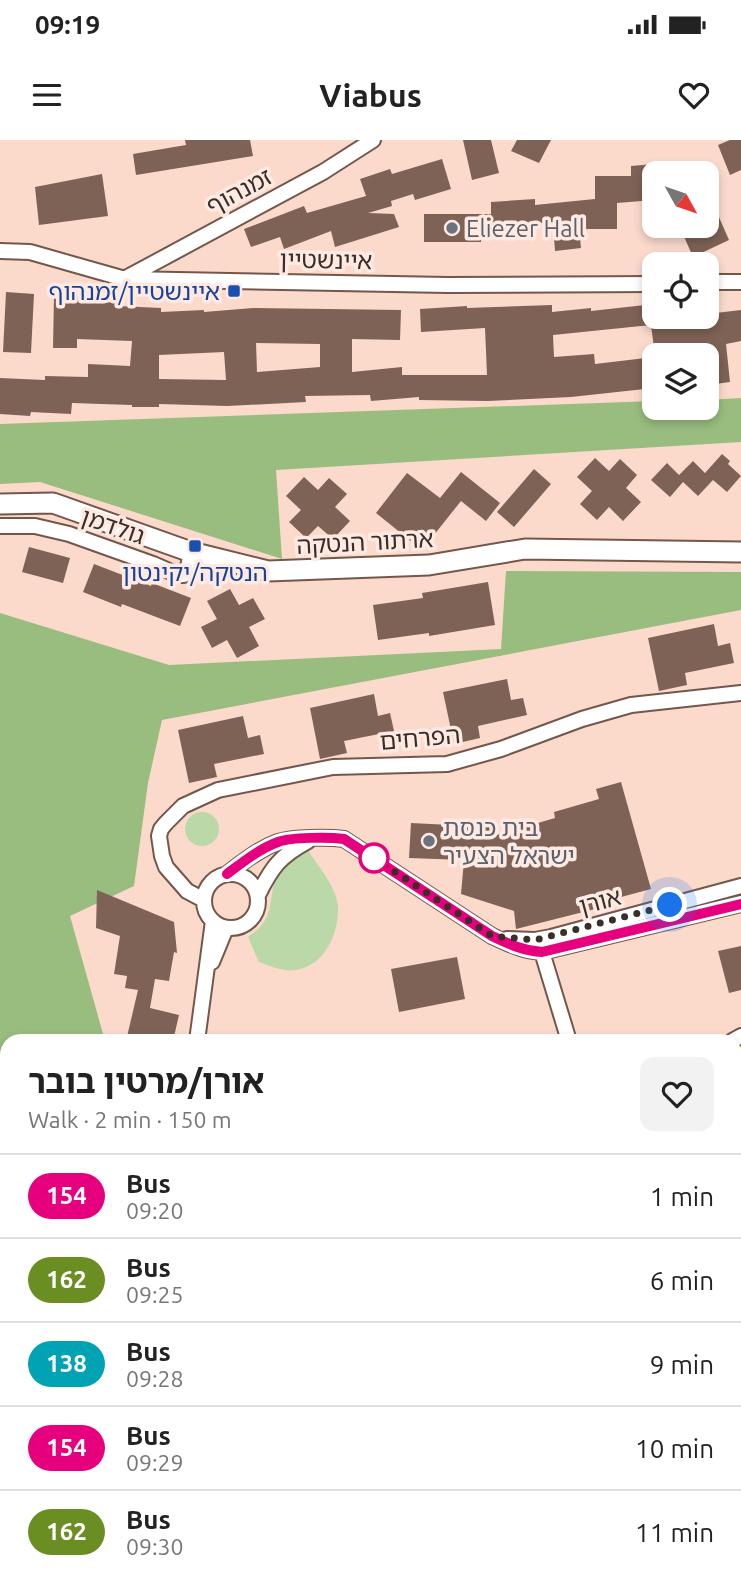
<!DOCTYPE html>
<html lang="en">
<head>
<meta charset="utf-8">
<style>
  body { margin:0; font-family:Ubuntu,"Noto Sans Hebrew",sans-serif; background:#f2f2f2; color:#222; height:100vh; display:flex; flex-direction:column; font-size:26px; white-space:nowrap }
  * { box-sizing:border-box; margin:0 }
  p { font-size:23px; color:#767676 }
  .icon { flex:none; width:38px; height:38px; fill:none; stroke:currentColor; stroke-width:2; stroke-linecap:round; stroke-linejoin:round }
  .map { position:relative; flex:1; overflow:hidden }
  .sheet { position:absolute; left:0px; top:894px; width:742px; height:555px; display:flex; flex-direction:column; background:#fff; border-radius:21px 21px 0 0; box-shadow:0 4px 10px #0003 }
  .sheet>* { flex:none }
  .badge { padding:0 14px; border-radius:23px; font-size:24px; line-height:46px }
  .needle { width:46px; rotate:130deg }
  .tools { position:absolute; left:642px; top:21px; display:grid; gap:14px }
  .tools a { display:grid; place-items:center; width:77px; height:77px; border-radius:14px; background:#fff; box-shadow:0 4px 10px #0003; font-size:35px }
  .you { position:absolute; width:35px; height:35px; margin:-18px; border:5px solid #fff; border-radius:50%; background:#1a73e8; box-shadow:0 0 0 10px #1a73e833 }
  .map>.badge { position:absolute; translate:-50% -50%; box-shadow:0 0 0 4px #fff }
  .round { display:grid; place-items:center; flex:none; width:74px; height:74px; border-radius:14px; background:#f2f2f2 }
  .headline { display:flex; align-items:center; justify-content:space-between; height:119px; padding:0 28px }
  h1 { font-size:33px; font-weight:700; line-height:52px }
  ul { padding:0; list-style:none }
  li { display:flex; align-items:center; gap:21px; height:84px; padding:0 28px; border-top:2px solid #e0e0e0 }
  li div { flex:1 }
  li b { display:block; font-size:26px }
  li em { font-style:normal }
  li .badge { min-width:77px; font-weight:700; text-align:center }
  .status { display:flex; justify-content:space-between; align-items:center; height:49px; padding:0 35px; background:#fff; direction:ltr }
  .status svg { height:19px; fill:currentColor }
  header { display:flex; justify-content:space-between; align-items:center; height:91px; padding:0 28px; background:#fff; font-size:32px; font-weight:700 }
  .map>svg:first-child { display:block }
  .green { fill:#bbd8a8 }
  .forest { fill:#99bd7f }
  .building { fill:#7e6256; fill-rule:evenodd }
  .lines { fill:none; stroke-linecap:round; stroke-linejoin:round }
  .street-casing { stroke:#73574b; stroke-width:18 }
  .secondary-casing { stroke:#73574b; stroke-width:23 }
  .street { stroke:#fff; stroke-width:14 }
  .secondary { stroke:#fff; stroke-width:19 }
  .line-casing { stroke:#fff; stroke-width:16 }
  .line { stroke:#e6007e; stroke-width:10 }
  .walk { stroke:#3a2e28; stroke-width:7; stroke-dasharray:0 12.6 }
  .worship-dot { fill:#6b7280; stroke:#feeae2; stroke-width:2.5 }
  .transit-dot { fill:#1a4fb4; stroke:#feeae2; stroke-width:2.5 }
  .stop-dot { fill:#fff; stroke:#e6007e; stroke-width:3.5 }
  .labels { text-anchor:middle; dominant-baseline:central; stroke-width:7; stroke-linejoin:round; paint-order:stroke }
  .street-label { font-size:24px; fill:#3a2e28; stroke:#feeae2 }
  .worship-label { font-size:24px; fill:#5b616d; stroke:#feeae2; text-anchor:start }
  .transit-label { font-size:24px; fill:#164399; stroke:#feeae2; text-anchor:end }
</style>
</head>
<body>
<div class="status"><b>09:19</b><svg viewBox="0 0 49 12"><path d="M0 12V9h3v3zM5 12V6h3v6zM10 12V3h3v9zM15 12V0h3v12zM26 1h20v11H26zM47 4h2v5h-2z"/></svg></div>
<header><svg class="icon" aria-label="menu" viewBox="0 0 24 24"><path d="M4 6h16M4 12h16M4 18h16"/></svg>Viabus<svg class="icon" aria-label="heart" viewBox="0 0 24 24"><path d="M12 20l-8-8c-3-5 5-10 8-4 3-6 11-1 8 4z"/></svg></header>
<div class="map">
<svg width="741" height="1448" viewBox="0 0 741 1448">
  <rect width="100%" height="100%" fill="#fbdacc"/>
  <path class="green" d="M185 689a17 17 0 1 1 34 0a17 17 0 1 1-34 0Z
    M307 709C317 725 337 747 338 767 339 793 325 826 296 830 283 832 270 826 259 822L248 797C252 793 258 790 261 786 272 773 270 758 274 744 279 728 293 715 307 709Z
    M741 1171V1285L735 1286V1172Z"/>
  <path class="forest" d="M741 258V302L276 330 282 419 40 342 0 344V284L654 261V268H707V260Z
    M506 431 741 432V470L162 580 148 643 134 746 70 776 105 901H7V991L0 993V473L169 525 501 509Z
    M457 1442H606L608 1448H460Z"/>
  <path class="building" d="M185 0H250L253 16 136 35 133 14 186 5Z
    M463 0H491L499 33 472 40Z
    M517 0H551L539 23 511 11Z
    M730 0H741V30L730 35 718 5Z
    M442 19 451 49 415 60 413 54 391 61 392 66 368 73 394 74 399 87 335 107 331 91 284 109 280 97 251 107 244 89 304 66 307 73 366 56 360 39 390 29 392 34Z
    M654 24V60L617 63V89H579L581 108 555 111 553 82 481 87V102H424V74H491V62L535 59V65L595 59V36H631V26Z
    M102 34 108 76 39 85 35 47Z
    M718 75 729 100 693 117 682 92 696 86H707V81Z
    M6 152 34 154 31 213 3 212Z
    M54 155 78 156V160L118 163V166L161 168V172L204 170V172L253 168 401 170 400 200 352 199V232L402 227V235H487L485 188 421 192 420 169 467 166V168L552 165V172L591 168V171L654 164V177H707V174L741 170V201L726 204 730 242 707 245V215H696L694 203 654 208 651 185 553 195 554 217 594 214 595 224 654 217V248L571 257 488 261 419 260V257L371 261 370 255 305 256 306 262 227 266 159 264V267H132V265L72 263 71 274 31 272 30 276 0 274V238L45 240V236L88 237V224L130 226 132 201 77 199V208H53ZM256 203 320 204V227L257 232ZM224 212 226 240 159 239V215Z
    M722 314 730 321 728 324 741 336 727 352 713 340 698 356 683 342 670 357 651 340 667 323 679 335 693 321 705 333Z
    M595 318 609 331 620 319 637 335 626 348 641 362 623 381 609 367 597 380 580 364 592 351 577 337Z
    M534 329 551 344 514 387 497 372Z
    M461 332 500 363 486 381 461 361 422 410 376 373 407 333 440 358Z
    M304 337 318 350 329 338 347 354 335 367 350 381 333 399 318 386 306 398 289 382 301 370 286 356Z
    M29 407 70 418 63 443 22 432Z
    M94 424 151 446 152 443 191 458 180 486 122 464 121 467 83 452Z
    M488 442 495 485 429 496V493L378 500 373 465 423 458 422 453Z
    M230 449 239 465 253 458 265 479 249 487 259 506 237 518 227 500 212 508 201 487 217 479 207 461Z
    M714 484 718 506 730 503 734 523 685 533 687 545 659 551 648 498Z
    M507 539 511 560 523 558 527 575 478 586 480 598 454 604 443 552Z
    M374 554 378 576 390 573 394 591 344 601 347 613 320 619 310 568Z
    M243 576 248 598 260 595 264 614 214 624 217 637 189 643 178 590Z
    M621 642 651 749 610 760 611 765 516 789 514 771 461 754 464 720 409 718 411 683 490 687V697L555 678 554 672 599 659 596 649Z
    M97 750 174 782 177 813 174 812 169 841 155 839 150 868 179 875 173 901H126L138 850 125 848 127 836 114 834 120 796 96 788Z
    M741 806V850L729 853 718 811Z
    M457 817 465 859 399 872 391 829Z"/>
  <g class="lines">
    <g class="street-casing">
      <path id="street" d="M0 111 30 112 125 139 448 145 654 144
        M126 138 323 32 373 0
        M707 142H741
        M0 386H35L69 394 153 424 178 435H184L187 432 191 412
        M204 761a27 27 0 1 1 54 0a27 27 0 1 1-54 0Z
        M227 734C243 722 259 709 278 702 292 697 329 697 344 699L492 796C509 804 523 811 542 812L741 764
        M258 755C272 727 280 716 308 701
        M204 760 187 751 166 727 162 716 159 696 161 689 166 683 183 666 218 650 333 627 447 624 501 609 582 579 631 565 741 553
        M507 799 535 800 551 797 741 746
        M546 804 542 812 569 901
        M212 822 226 788
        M197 901 213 781
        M732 901 741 896
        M0 1139 7 1140
        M0 1157 7 1156
        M0 1225 7 1236
        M735 1308 741 1307
        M735 1321 741 1320
        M299 1442 305 1448"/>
    </g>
    <g class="secondary-casing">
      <path id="secondary" d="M0 364 53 363 191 412 268 431 429 425 525 409 741 412"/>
    </g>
    <use href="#street" class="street"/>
    <use href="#secondary" class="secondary"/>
  </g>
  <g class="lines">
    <g class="line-casing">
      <path id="line" d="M227 734C243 722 259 709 278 702 291 697 330 697 344 699L492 796C509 804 523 811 542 812L741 764"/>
    </g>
    <use href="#line" class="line"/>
    <path class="walk" d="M374 718 492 796 535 800 670 765"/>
  </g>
  <g class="worship-dot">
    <circle cx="452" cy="88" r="7"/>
    <circle cx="429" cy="701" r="7"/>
  </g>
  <g class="transit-dot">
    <rect x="227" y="144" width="14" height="14" rx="3.5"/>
    <rect x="188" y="399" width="14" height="14" rx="3.5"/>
  </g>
  <circle class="stop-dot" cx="374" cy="718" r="14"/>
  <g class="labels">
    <g class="street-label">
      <text transform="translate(239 51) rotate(-28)">זמנהוף</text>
      <text transform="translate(326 120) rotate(1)">איינשטיין</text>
      <text transform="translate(113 386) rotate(19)">גולדמן</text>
      <text transform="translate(365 402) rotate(-3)">ארתור הנטקה</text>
      <text transform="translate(420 598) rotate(-5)">הפרחים</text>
      <text transform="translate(600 761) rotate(-15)">אורן</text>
    </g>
    <g class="worship-label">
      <text x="466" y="88">Eliezer Hall</text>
      <text x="443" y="687">בית כנסת<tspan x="443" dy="28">ישראל הצעיר</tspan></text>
    </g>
    <g class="transit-label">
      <text x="220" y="151">איינשטיין/זמנהוף</text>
      <text x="195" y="432" text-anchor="middle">הנטקה/יקינטון</text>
    </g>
  </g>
</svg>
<div class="tools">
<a><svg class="needle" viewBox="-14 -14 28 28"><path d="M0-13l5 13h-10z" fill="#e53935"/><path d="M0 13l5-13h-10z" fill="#767676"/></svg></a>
<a><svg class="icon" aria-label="locate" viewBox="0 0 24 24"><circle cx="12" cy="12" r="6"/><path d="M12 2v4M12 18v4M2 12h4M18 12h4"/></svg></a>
<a><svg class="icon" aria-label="layers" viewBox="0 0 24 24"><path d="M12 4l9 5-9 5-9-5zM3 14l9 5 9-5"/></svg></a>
</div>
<div class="you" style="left:670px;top:765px"></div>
<section class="sheet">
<div class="headline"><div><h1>אורן/מרטין בובר</h1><p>Walk · 2 min · 150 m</p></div><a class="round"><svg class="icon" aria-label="heart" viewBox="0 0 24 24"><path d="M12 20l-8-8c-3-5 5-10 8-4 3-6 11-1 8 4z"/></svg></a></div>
<ul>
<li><span class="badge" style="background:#e6007e;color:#fff">154</span><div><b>Bus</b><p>09:20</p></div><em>1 min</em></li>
<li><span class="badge" style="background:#6b8e23;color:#fff">162</span><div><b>Bus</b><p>09:25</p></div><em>6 min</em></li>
<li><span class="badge" style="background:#00a3b4;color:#fff">138</span><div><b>Bus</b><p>09:28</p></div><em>9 min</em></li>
<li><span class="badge" style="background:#e6007e;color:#fff">154</span><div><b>Bus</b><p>09:29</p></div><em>10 min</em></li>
<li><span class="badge" style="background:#6b8e23;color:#fff">162</span><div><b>Bus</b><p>09:30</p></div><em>11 min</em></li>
</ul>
</section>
</div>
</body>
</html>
